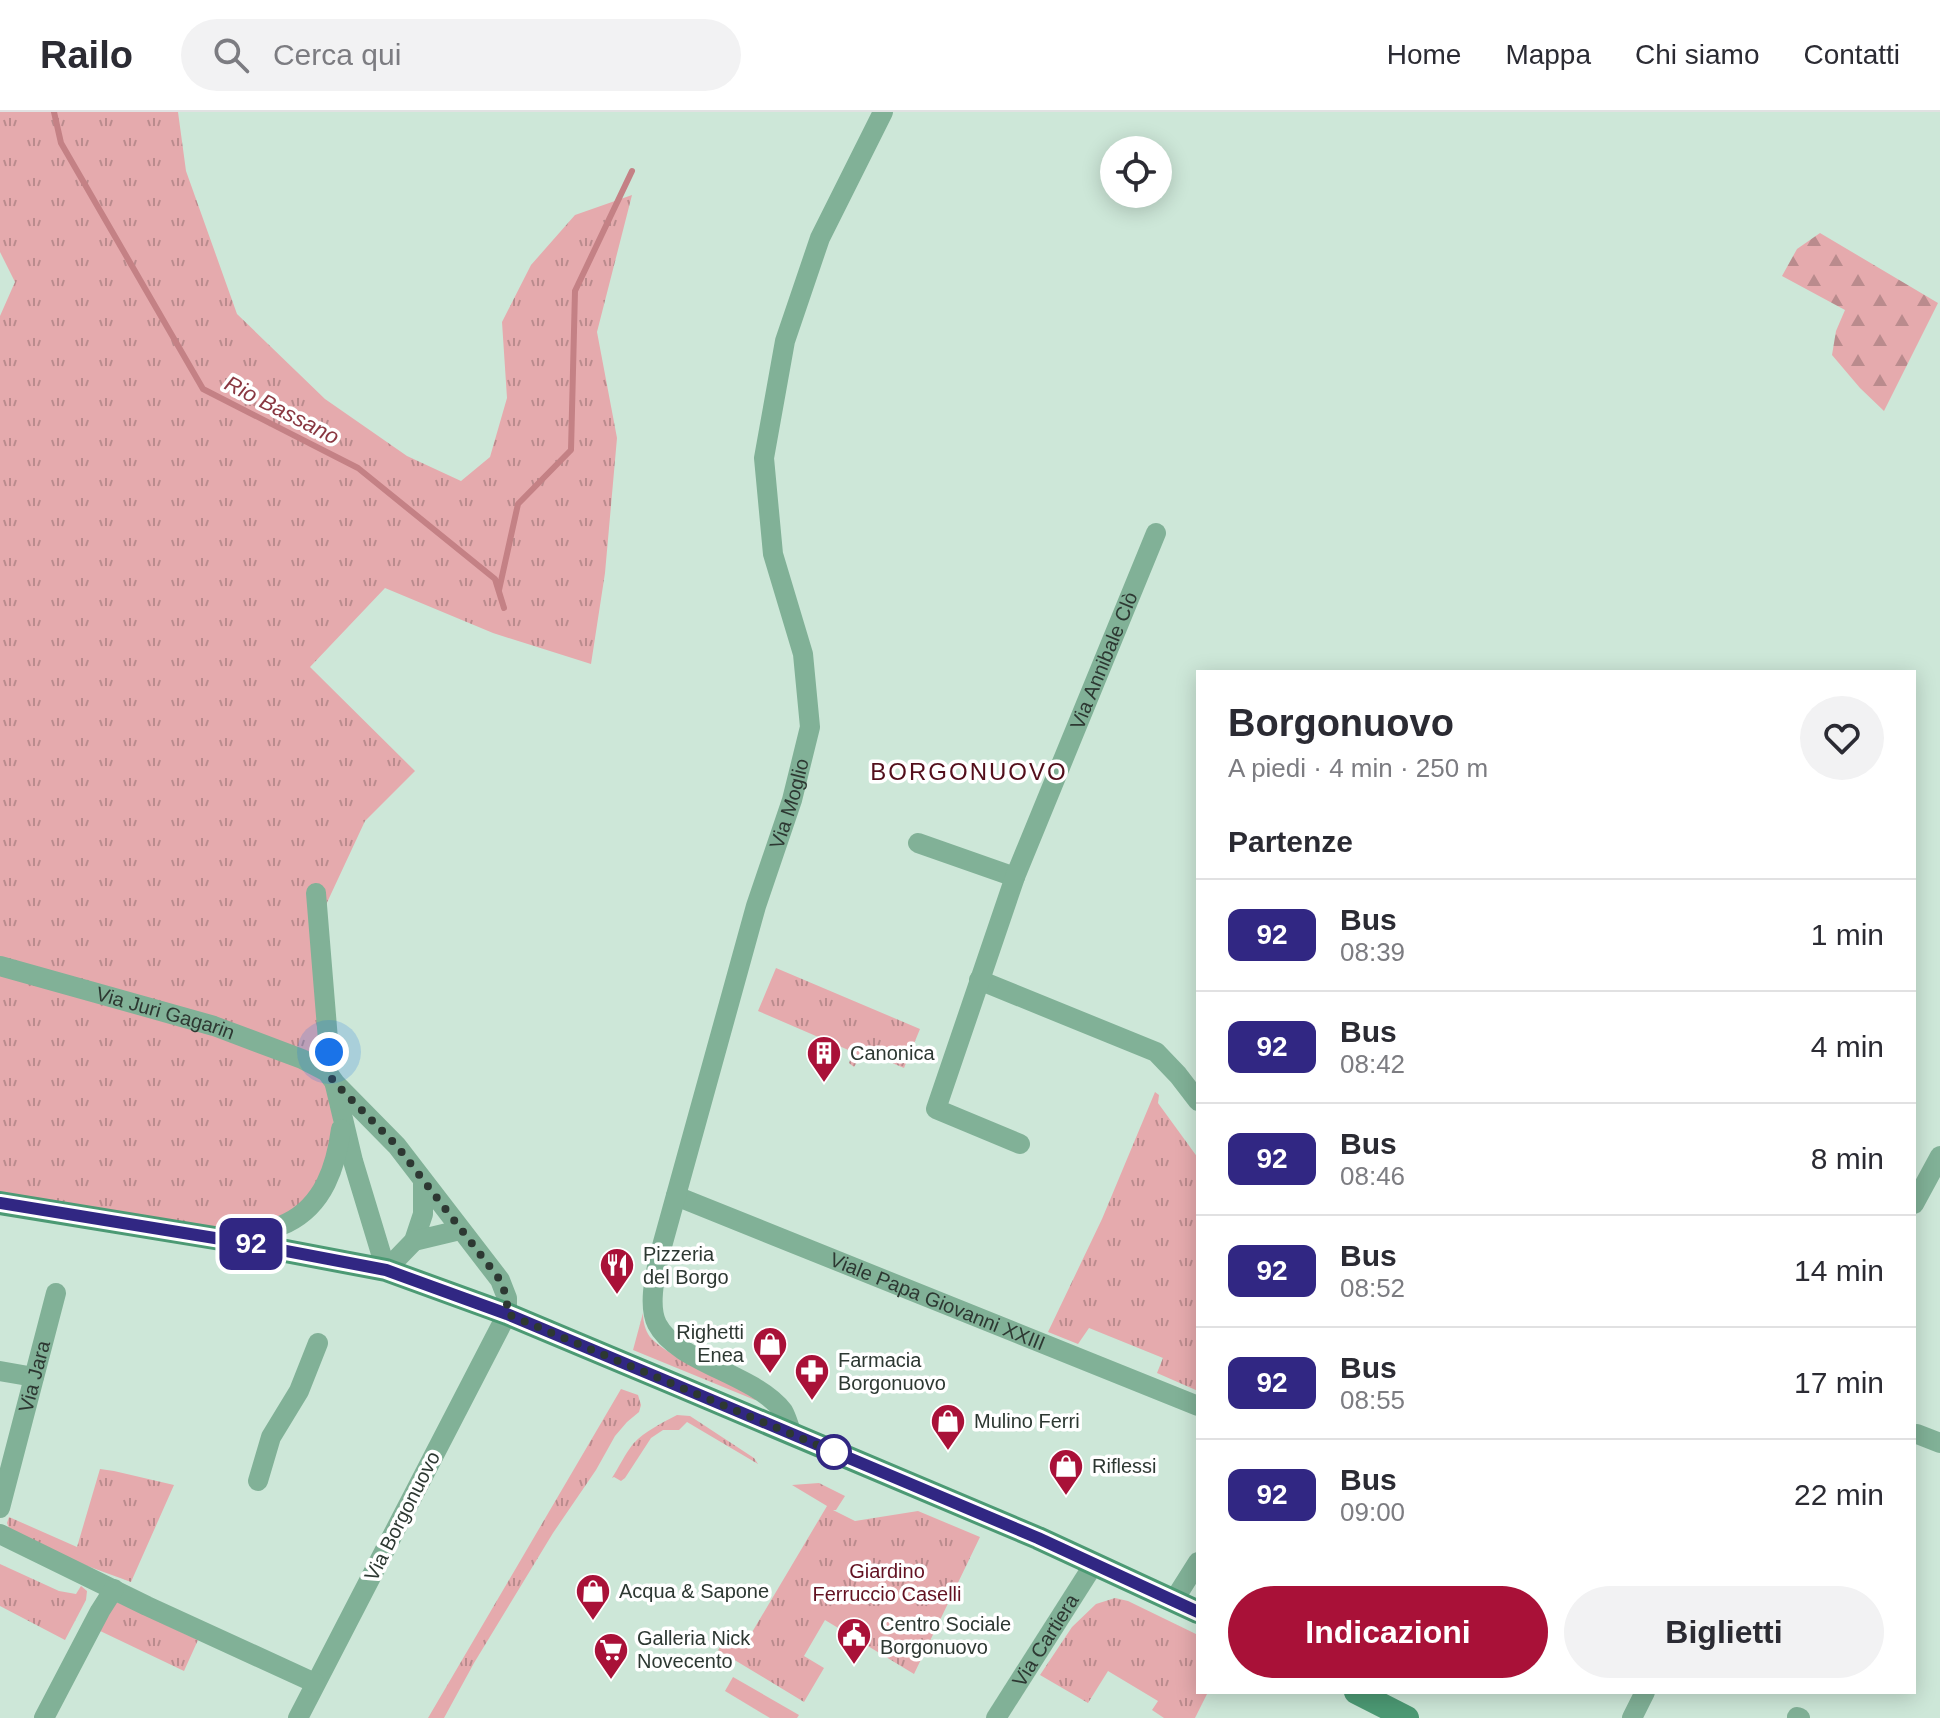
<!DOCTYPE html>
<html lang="it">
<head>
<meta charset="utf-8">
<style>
  body { margin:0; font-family:Helvetica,sans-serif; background:#f2f2f3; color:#2b2b33; height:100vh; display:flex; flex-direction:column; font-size:30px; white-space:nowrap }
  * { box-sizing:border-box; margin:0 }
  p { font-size:26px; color:#7c7c81 }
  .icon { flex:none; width:44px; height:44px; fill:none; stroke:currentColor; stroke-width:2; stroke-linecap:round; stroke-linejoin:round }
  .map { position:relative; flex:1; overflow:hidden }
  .side { position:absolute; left:1196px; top:558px; width:720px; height:1024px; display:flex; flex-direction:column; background:#fff; border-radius:0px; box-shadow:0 4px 20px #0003 }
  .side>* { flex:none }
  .badge { padding:0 16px; border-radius:12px; font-size:28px; line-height:52px }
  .controls { position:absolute; left:1100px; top:24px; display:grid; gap:16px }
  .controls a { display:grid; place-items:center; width:72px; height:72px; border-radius:50%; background:#fff; box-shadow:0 4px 20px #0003; font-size:40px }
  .you { position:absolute; width:40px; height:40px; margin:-20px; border:6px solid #fff; border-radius:50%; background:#1a73e8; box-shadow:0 0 0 12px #1a73e833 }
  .map>.badge { position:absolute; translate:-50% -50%; box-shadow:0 0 0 4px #fff }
  h2 { padding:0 32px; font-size:30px; line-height:72px }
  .round { display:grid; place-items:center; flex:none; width:84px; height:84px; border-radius:42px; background:#f2f2f3 }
  .summary { display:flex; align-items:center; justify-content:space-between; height:136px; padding:0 32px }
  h1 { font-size:38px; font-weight:600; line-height:60px }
  .cta { display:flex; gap:16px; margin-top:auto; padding:16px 32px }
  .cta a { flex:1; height:92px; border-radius:48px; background:#a91138; color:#fff; font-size:32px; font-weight:600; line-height:92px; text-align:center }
  .cta a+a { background:#f2f2f3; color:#2b2b33 }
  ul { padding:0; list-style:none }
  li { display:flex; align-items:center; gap:24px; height:112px; padding:0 32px; border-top:2px solid #e1e1e2 }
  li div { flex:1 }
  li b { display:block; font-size:30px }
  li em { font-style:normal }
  li .badge { min-width:88px; font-weight:700; text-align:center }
  header { display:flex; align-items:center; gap:48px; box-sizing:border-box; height:112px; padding:0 40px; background:#fff; border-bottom:2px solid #e1e1e2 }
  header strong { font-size:38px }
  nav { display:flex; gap:44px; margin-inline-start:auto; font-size:28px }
  .search { width:560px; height:72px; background:#f2f2f3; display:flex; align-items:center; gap:20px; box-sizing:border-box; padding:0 28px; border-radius:44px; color:#7c7c81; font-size:30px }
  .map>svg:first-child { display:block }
  .grass { fill:url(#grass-tufts) }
  .forest { fill:url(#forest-firs) }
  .garden { fill:#e5aaad }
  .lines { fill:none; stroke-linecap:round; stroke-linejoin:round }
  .stream { stroke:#c48185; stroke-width:6 }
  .street { stroke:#81b197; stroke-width:20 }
  .secondary { stroke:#4c9a74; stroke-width:24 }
  .line-casing { stroke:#fff; stroke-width:18 }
  .line { stroke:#312783; stroke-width:12 }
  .walk { stroke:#2d3832; stroke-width:8; stroke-dasharray:0 14.4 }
  .stop-dot { fill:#fff; stroke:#312783; stroke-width:4 }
  .labels { text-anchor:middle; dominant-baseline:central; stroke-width:7; stroke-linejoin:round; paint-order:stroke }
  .street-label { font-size:20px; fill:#2d3832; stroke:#fff }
  .poi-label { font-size:20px; fill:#2d3832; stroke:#fff; text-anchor:start }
  .park-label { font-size:20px; fill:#631222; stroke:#fff }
  .water-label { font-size:22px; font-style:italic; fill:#893741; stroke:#fff }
  .quarter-label { font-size:24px; letter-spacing:2px; fill:#530e1b; stroke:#fff }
</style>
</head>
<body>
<header>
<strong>Railo</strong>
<div class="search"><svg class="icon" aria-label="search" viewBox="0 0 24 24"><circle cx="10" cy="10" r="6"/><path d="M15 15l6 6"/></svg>Cerca qui</div>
<nav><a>Home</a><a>Mappa</a><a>Chi siamo</a><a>Contatti</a></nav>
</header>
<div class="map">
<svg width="1940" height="1606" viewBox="0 0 1940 1606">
  <defs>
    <pattern id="grass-tufts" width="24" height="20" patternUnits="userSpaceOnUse" patternTransform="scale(2)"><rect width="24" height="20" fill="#e5aaad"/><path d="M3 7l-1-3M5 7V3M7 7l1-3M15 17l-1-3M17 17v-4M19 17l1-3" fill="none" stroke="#ba8b8d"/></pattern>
    <pattern id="forest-firs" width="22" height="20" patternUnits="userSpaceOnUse" patternTransform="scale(2)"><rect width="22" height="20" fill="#e5aaad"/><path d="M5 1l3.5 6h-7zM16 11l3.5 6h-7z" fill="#ba8b8d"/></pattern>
  </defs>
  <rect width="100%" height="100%" fill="#cde7d8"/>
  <path class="grass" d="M0 0H178L186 59 237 202 325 287 407 344 461 369 490 345 507 286 502 210 531 153 575 103 632 83 597 220 617 326 605 461 591 552 493 521 385 476 310 555 415 659 365 709 324 797 336 995 325 1064 303 1096 251 1129 0 1092V204L15 170 0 140Z
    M776 856 920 917 904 956 864 939 854 955 849 951 853 940 758 899Z
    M1155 980 1159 983 1158 991 1198 1046V1279L1157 1261 1163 1246 1089 1216 1078 1232 1048 1220 1102 1107Z
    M643 1201C643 1209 645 1218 650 1225 667 1245 731 1272 757 1286L755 1288 633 1238Z
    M621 1277 638 1283 641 1293 639 1300 627 1310 615 1324 596 1358 553 1421 474 1551 444 1606H428Z
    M677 1303 690 1304 754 1346 758 1352 687 1310 679 1318H663L651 1326 625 1366 621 1369 614 1365 612 1366C619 1355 625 1342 633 1332 645 1319 662 1311 677 1303Z
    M100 1357 114 1359 174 1373 131 1470 79 1451 9 1416 7 1411 9 1405 77 1435Z
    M819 1371 845 1384 836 1398H833L855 1409 918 1399 980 1425 914 1562 825 1508 804 1544 824 1556 804 1590 718 1538 725 1527H748L827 1394 792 1373Z
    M0 1452 59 1479 76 1482 81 1474 87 1479 86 1488 65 1528 0 1494Z
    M1115 1486 1128 1489 1198 1523V1580H1208L1195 1606H1164L1152 1598 1158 1589 1108 1559 1088 1591 1040 1563 1072 1515 1096 1492Z
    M115 1489 198 1528 184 1559 96 1517Z"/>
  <path class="forest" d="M1820 121 1938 191 1884 299 1860 276 1832 243 1836 219 1845 198 1782 164 1797 137Z"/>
  <path class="garden" d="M733 1565 799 1603 797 1606H770L725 1579Z"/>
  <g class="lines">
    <path class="stream" d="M54 0 61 31 203 277 358 356 495 467 504 496
      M499 478 518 392 571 338 575 179 632 59"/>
    <g class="street">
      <path d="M918 731 1015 765"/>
      <path d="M316 781 329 940 327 960"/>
      <path id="s1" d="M0 854 214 914 302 947 327 960 335 971 397 1034 500 1168 507 1186V1202L298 1606"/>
      <path d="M979 868 1156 940 1178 963 1198 989"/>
      <path d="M335 973 353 1049 386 1158 414 1129 423 1102V1071"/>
      <path id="s2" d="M1020 1032 936 997 1015 765 1156 421"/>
      <path id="s3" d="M676 1084 1198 1294"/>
      <path d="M1914 1092 1940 1044"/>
      <path d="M233 1129C251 1124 270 1119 287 1111 324 1093 336 1054 341 1017"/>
      <path d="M414 1129 460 1118"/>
      <path d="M0 1259 34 1265"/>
      <path id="s4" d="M792 1322C789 1315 787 1306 783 1299 755 1262 677 1251 657 1212 648 1194 655 1164 659 1145L756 794 792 688 810 615 803 542 773 442 764 346 785 229 820 126 883 0"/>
      <path d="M1917 1322 1940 1331"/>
      <path d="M258 1369 271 1325 299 1279 318 1231"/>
      <path id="s5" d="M0 1396 56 1181"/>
      <path d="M0 1422 147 1494 315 1571"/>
      <path d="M1174 1488 1198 1450"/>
      <path d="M1797 1605 1800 1606"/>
      <path d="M44 1606 100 1499 114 1477"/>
      <path id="s6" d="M996 1606 1094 1452"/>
      <path d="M1632 1606 1645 1580"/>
    </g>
    <path class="secondary" d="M0 1091 233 1129 386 1158 507 1202 676 1273 1038 1426 1198 1500
      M1356 1580 1407 1606"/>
  </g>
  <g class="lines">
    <g class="line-casing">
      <path id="line" d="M0 1091 233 1129 386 1158 507 1202 676 1273 1038 1426 1198 1500"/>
    </g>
    <use href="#line" class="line"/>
    <path class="walk" d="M329 940 327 960 335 971 397 1034 500 1168 507 1186V1202L834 1340"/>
  </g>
  <defs>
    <g id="building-pin" transform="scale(1.8)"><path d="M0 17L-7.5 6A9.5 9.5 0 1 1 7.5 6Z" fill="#a91138" stroke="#fff"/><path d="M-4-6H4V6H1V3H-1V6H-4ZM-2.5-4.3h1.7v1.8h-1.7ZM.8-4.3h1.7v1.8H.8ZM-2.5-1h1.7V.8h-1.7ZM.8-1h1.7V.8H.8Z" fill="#fff"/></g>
    <g id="restaurant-pin" transform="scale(1.8)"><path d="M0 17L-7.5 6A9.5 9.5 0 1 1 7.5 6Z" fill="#a91138" stroke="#fff"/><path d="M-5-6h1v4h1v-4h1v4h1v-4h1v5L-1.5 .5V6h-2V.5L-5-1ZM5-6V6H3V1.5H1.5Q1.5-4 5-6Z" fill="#fff"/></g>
    <g id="shop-pin" transform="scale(1.8)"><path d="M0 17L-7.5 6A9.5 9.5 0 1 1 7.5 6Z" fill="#a91138" stroke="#fff"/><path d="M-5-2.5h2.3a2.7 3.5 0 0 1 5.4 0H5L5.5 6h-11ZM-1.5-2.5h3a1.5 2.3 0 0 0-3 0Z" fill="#fff"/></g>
    <g id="pharmacy-pin" transform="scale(1.8)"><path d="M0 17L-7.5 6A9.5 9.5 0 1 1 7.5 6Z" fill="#a91138" stroke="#fff"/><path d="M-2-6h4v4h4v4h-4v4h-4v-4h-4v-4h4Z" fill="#fff"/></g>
    <g id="civic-pin" transform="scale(1.8)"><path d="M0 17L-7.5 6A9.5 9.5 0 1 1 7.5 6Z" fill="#a91138" stroke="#fff"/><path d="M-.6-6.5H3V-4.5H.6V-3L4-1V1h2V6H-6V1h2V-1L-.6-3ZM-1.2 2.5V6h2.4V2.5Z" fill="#fff"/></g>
    <g id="supermarket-pin" transform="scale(1.8)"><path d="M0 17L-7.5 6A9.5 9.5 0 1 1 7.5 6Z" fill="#a91138" stroke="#fff"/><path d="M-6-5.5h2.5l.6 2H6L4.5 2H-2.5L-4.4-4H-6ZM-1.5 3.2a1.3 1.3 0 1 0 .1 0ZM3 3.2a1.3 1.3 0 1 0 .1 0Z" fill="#fff"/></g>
  </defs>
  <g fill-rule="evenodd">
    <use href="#building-pin" x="824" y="941"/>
    <use href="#restaurant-pin" x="617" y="1153"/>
    <use href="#shop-pin" x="770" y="1232"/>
    <use href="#pharmacy-pin" x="812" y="1259"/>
    <use href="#shop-pin" x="948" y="1309"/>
    <use href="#shop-pin" x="1066" y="1354"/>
    <use href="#shop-pin" x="593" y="1479"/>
    <use href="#civic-pin" x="854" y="1523"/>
    <use href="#supermarket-pin" x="611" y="1538"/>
  </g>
  <circle class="stop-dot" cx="834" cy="1340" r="16"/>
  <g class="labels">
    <g class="street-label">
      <text stroke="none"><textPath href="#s2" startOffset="570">Via Annibale Clò</textPath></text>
      <text stroke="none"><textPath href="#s4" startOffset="720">Via Moglio</textPath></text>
      <text stroke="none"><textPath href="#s1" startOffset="172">Via Juri Gagarin</textPath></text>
      <text stroke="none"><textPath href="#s3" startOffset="282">Viale Papa Giovanni XXIII</textPath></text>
      <text stroke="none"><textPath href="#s5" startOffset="136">Via Jara</textPath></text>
      <text transform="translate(402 1404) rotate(-63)">Via Borgonuovo</text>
      <text stroke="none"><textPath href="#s6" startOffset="92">Via Cartiera</textPath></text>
    </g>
    <g class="poi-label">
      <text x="850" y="941">Canonica</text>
      <text x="643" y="1142">Pizzeria<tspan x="643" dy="23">del Borgo</tspan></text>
      <text x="744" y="1220" text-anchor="end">Righetti<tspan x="744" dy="23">Enea</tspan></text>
      <text x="838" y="1248">Farmacia<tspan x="838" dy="23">Borgonuovo</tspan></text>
      <text x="974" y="1309">Mulino Ferri</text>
      <text x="1092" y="1354">Riflessi</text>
      <text x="619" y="1479">Acqua &amp; Sapone</text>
      <text x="880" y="1512">Centro Sociale<tspan x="880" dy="23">Borgonuovo</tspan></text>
      <text x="637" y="1526">Galleria Nick<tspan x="637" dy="23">Novecento</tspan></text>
    </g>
    <g class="park-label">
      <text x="887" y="1459">Giardino<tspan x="887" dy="23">Ferruccio Caselli</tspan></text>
    </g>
    <g class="water-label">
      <text transform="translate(282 298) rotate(27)">Rio Bassano</text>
    </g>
    <g class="quarter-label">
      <text x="969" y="659">BORGONUOVO</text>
    </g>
  </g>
</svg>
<div class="controls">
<a><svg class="icon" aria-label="locate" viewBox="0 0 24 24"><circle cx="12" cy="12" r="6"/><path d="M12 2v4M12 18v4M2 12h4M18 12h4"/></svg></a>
</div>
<div class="you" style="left:329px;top:940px"></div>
<b class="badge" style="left:251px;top:1132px;background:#312783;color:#fff">92</b>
<section class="side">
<div class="summary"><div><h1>Borgonuovo</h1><p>A piedi · 4 min · 250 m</p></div><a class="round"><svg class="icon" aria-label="heart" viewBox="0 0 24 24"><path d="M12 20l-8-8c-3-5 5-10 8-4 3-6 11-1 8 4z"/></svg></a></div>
<h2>Partenze</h2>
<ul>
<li><span class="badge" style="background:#312783;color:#fff">92</span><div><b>Bus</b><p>08:39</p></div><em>1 min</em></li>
<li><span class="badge" style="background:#312783;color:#fff">92</span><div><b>Bus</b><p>08:42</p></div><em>4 min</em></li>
<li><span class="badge" style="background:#312783;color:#fff">92</span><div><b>Bus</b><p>08:46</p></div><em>8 min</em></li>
<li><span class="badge" style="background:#312783;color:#fff">92</span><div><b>Bus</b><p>08:52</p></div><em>14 min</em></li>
<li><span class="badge" style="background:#312783;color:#fff">92</span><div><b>Bus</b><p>08:55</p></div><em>17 min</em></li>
<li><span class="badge" style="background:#312783;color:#fff">92</span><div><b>Bus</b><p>09:00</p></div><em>22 min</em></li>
</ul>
<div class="cta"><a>Indicazioni</a><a>Biglietti</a></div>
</section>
</div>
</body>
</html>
